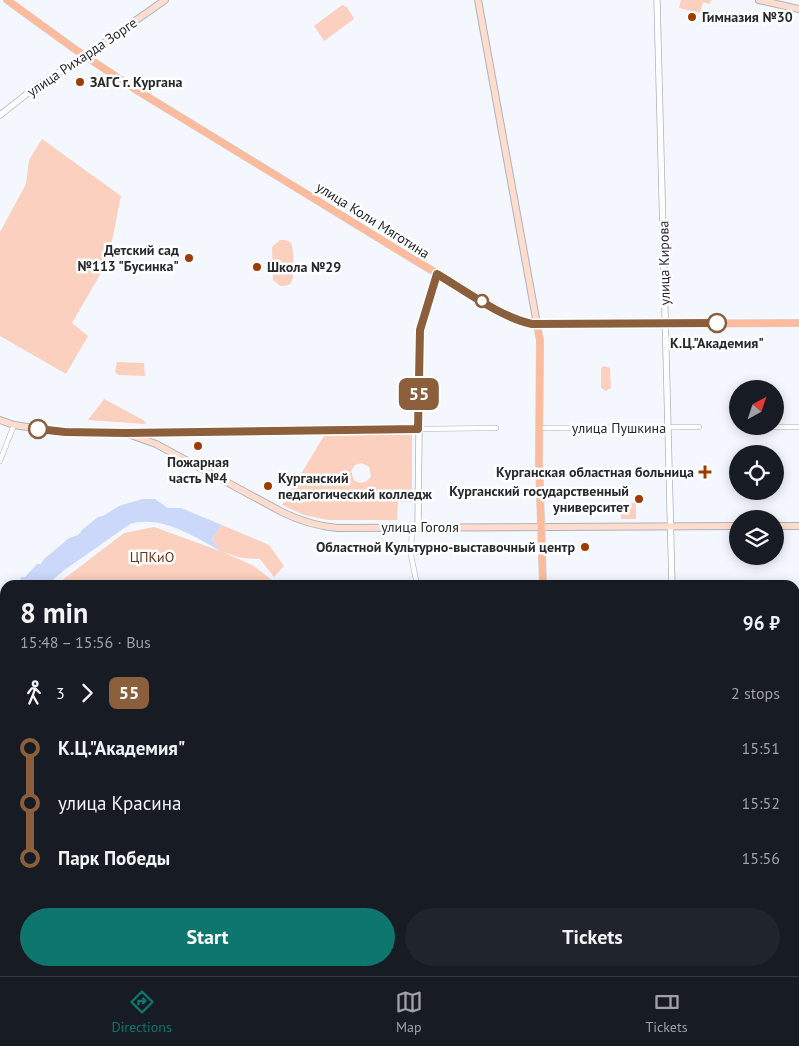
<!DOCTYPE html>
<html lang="en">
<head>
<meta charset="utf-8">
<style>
  body { margin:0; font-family:"PT Sans",sans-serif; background:#20242c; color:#f1f3f6; height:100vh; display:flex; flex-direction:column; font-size:19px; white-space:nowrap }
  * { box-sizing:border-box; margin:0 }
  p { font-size:16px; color:#9ea1a6 }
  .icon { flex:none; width:28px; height:28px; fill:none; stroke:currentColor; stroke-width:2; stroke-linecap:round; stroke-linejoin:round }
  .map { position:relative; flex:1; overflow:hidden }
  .sheet { position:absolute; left:0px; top:580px; width:800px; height:396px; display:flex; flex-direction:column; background:#171b24; border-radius:15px 15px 0 0; box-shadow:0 2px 12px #0003 }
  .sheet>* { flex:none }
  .badge { padding:0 10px; border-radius:8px; font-size:18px; line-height:32px }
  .needle { width:32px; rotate:40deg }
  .tools { position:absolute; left:729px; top:380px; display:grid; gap:10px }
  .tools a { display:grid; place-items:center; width:55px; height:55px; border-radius:50%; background:#171b24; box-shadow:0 2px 12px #0003; font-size:25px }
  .map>.badge { position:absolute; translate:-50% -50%; box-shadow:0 0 0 2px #fff }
  .legs { display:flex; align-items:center; gap:8px; height:55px; padding:0 20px; font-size:16px }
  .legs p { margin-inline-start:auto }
  .summary { display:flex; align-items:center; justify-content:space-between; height:85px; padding:0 20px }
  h1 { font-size:28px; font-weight:700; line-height:38px }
  .cta { display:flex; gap:10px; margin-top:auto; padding:10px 20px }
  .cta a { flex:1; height:58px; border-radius:30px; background:#0f766e; color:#fff; font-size:20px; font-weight:700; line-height:58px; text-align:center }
  .cta a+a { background:#20242c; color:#f1f3f6 }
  ul { padding:0 20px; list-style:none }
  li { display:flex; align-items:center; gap:18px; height:55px; font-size:19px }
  li i { display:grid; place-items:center; width:8px; height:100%; margin:0 6px; background:currentColor }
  li i::after { content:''; width:12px; height:12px; margin:-6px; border:4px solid; border-radius:50%; background:#171b24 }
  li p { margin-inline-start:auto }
  li:first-child i { background:linear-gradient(#0000 50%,currentColor 0) }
  li:last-child i { background:linear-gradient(currentColor 50%,#0000 0) }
  .tabs { display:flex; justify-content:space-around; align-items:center; height:70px; border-top:1px solid #363941; background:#171b24; font-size:14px; color:#9ea1a6 }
  .tabs a { display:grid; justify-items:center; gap:2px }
  .tabs .on { color:#0f766e }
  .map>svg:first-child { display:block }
  .green { fill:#fbd0be; fill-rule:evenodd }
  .water { fill:#cbd8fa }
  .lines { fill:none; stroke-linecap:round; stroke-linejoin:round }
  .minor-casing { stroke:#aeb2bd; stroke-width:5.5 }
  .tertiary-casing { stroke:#aeb2bd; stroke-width:7 }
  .secondary-casing { stroke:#aeb2bd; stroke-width:8 }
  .primary-casing { stroke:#d4d4d5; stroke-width:8 }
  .minor { stroke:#fff; stroke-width:4.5 }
  .tertiary { stroke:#fff; stroke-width:5.5 }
  .secondary { stroke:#feddce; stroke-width:6 }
  .primary { stroke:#fdbb9e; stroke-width:7 }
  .rail { stroke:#87898f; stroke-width:1; stroke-dasharray:6 6; stroke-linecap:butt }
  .line-1-casing { stroke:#fff; stroke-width:11 }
  .line-1 { stroke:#8b5e3c; stroke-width:8 }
  .poi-dot { fill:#9e3b00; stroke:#fff; stroke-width:2 }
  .stop-1-dot { fill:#fff; stroke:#8b5e3c; stroke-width:2.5 }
  .labels { text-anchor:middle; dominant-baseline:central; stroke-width:5; stroke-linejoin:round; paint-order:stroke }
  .poi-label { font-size:14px; font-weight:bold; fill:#27292d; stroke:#fff; text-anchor:start }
  .street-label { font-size:14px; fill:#27292d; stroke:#fff }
  .stop-label { font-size:14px; font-weight:bold; fill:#27292d; stroke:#fff }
  .park-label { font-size:14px; fill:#6d3318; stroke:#fff }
</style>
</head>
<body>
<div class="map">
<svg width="799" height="976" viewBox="0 0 799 976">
  <rect width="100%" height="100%" fill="#f4f7fe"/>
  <path class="green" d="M681 0H711L710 4 703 2 700 13 679 8Z
    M342 5 347 7 354 19 324 41 314 26Z
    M42 139 121 196 108 261 72 323 88 336 66 374 0 336V232L26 184 29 160Z
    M280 240C284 240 288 240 291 243 294 248 295 278 291 283 289 286 284 286 280 286L273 280 272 247Z
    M117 362 144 363 145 376 118 375 115 372Z
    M604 366 610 368 611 388 606 391 601 388V368Z
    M104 399 145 421V424L88 420Z
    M412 434V502H398L397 520H328L304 515 282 505 324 436ZM362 463 369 467 371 476C367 483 361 485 354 480L351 471 355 465Z
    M621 503H636V519H621Z
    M222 525 269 545 284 566 274 577 260 559 241 558 223 552 254 566 274 582 272 585H56L124 533 154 527 220 551 212 539Z"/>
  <path class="water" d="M142 499H155L168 508H181L222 525 212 539 220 551C194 536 161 515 130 524L63 571 47 585H15L20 581 21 577H25L37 564H41L43 560 69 538 78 535 83 529 98 517 103 516 119 506Z
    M0 684 5 691V723L0 719Z
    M157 971H418L421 976H144Z"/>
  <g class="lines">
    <g class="minor-casing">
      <path id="minor" d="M772 427H799
        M540 428 699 427
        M418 429 496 428
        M0 461 14 425
        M412 527 411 555 417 585
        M0 742 5 744
        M0 851 5 832
        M448 971 451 976"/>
    </g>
    <g class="tertiary-casing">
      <path id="tertiary" d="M657 0 672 585
        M0 115 37 86 85 56
        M128 433 418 429
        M418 527 420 331 437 274
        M795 823H799
        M795 931H799
        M677 971V976"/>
    </g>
    <g class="secondary-casing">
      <path id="secondary" d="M478 0 537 324
        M759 0 799 9
        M85 56 165 0
        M0 420 14 425 54 431 125 433 156 444 282 512C300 521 316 526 337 528L738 526
        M775 526H799
        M795 723H799"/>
    </g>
    <g class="primary-casing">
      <path id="primary" d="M7 0 76 50 138 91 416 261 513 318 524 323 537 324 799 323
        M537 324 540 341 539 462 543 585
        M545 971V976"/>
    </g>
    <use href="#minor" class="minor"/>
    <use href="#tertiary" class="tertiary"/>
    <use href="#secondary" class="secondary"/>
    <use href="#primary" class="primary"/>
    <path class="rail" d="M0 937 5 935"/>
  </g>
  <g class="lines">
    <g class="line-1-casing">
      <path id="line-1" d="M38 429 65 432 126 433 418 429 420 330 437 274C464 290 502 318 532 324L717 323"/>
    </g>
    <use href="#line-1" class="line-1"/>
  </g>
  <g class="poi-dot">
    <circle cx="692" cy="17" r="5"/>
    <circle cx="80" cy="82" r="5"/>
    <circle cx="189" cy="258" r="5"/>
    <circle cx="257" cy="267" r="5"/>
    <circle cx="198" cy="446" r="5"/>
    <path d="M702.5 464.5h5v5h5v5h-5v5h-5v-5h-5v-5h5z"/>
    <circle cx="268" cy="486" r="5"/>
    <circle cx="639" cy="499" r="5"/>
    <circle cx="585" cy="547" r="5"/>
  </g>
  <g class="stop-1-dot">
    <circle cx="482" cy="301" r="6"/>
    <circle cx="717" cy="323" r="9"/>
    <circle cx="38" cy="429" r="9"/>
  </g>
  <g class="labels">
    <g class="poi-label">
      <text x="702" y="17">Гимназия №30</text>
      <text x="90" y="82">ЗАГС г. Кургана</text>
      <text x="179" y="250" text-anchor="end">Детский сад<tspan x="179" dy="16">№113 "Бусинка"</tspan></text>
      <text x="267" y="267">Школа №29</text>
      <text x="198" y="462" text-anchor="middle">Пожарная<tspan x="198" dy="16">часть №4</tspan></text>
      <text x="694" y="472" text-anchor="end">Курганская областная больница</text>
      <text x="278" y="478">Курганский<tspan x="278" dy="16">педагогический колледж</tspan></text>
      <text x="629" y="491" text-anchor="end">Курганский государственный<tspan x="629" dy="16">университет</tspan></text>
      <text x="575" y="547" text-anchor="end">Областной Культурно-выставочный центр</text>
    </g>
    <g class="street-label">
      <text transform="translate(82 57) rotate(-34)">улица Рихарда Зорге</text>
      <text transform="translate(373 220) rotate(32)">улица Коли Мяготина</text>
      <text transform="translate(664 263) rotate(-91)">улица Кирова</text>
      <text x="619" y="428">улица Пушкина</text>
      <text x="420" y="527">улица Гоголя</text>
    </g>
    <g class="stop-label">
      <text x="717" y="343">К.Ц."Академия"</text>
    </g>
    <g class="park-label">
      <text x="152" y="557">ЦПКиО</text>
    </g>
  </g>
</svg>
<div class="tools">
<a><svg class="needle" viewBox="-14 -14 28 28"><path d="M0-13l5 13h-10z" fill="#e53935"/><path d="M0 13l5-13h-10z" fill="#9ea1a6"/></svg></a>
<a><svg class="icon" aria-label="locate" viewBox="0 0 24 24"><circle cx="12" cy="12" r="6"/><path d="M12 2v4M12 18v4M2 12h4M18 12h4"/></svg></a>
<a><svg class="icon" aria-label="layers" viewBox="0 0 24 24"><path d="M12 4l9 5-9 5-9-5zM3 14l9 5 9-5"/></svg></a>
</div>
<b class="badge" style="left:419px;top:394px;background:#8b5e3c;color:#fff">55</b>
<section class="sheet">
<div class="summary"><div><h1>8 min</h1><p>15:48 – 15:56 · Bus</p></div><b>96 ₽</b></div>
<div class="legs"><svg class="icon" aria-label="walk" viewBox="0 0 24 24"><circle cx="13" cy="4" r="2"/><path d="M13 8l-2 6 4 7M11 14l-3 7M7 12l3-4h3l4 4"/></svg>3<svg class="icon" aria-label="forward" viewBox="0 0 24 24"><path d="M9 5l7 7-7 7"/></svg><b class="badge" style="background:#8b5e3c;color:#fff">55</b><p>2 stops</p></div>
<ul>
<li><i style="color:#8b5e3c"></i><b>К.Ц.&quot;Академия&quot;</b><p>15:51</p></li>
<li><i style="color:#8b5e3c"></i><span>улица Красина</span><p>15:52</p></li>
<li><i style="color:#8b5e3c"></i><b>Парк Победы</b><p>15:56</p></li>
</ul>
<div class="cta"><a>Start</a><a>Tickets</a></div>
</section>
</div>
<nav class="tabs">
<a class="on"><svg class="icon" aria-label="directions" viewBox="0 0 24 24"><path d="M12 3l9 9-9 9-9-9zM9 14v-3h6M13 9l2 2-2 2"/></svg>Directions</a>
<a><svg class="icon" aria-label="map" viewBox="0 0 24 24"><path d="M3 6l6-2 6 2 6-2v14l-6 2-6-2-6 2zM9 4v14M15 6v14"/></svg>Map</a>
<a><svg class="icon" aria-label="tickets" viewBox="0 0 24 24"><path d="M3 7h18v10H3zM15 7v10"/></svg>Tickets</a>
</nav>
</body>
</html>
